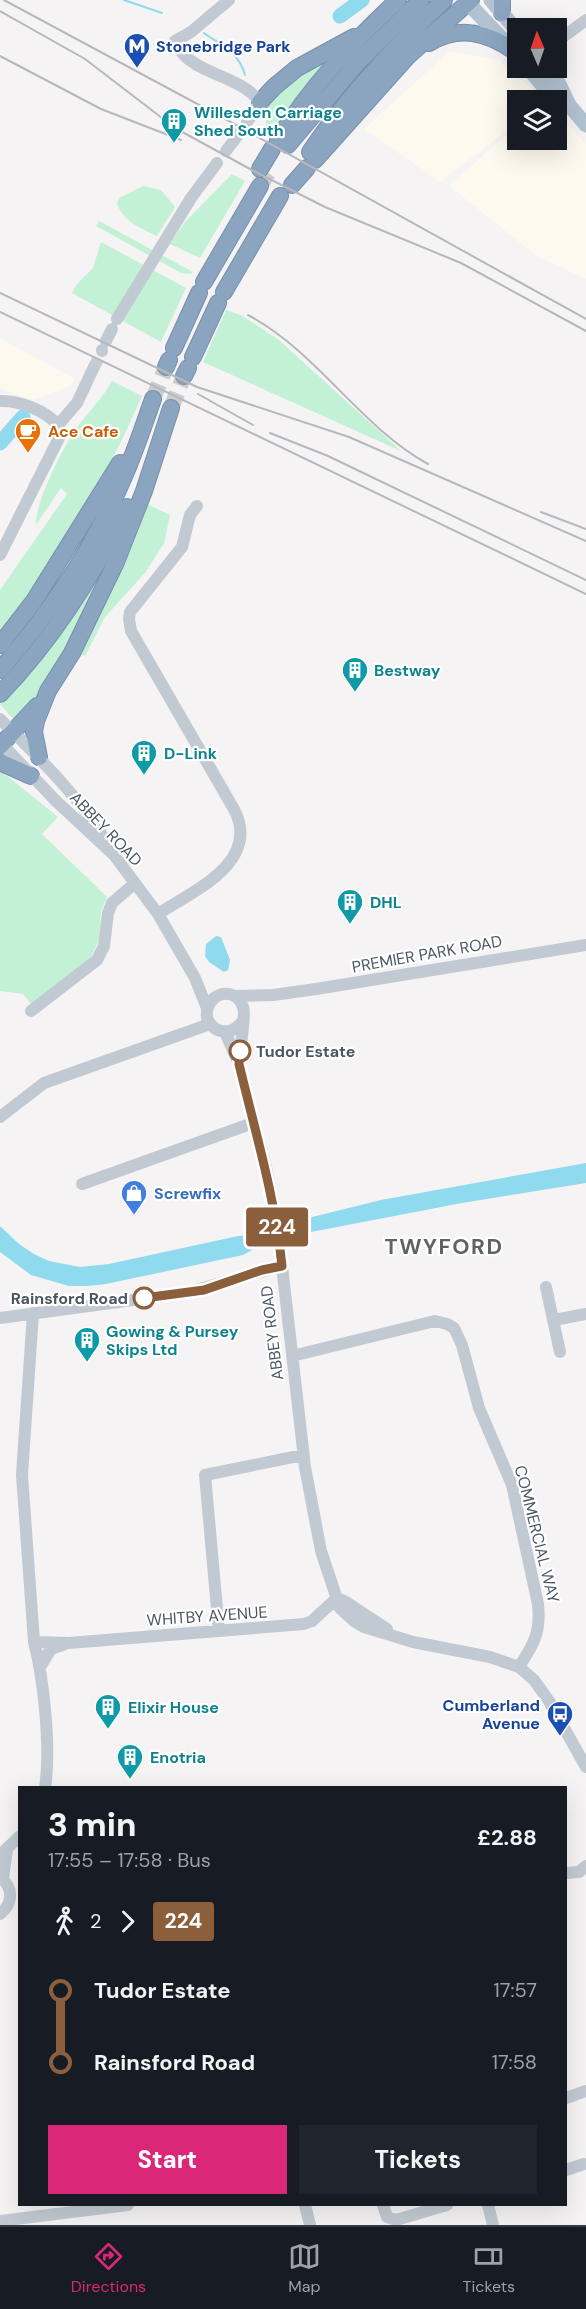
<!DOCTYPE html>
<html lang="en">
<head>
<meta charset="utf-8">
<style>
  body { margin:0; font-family:"DM Sans",sans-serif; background:#20242c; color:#f1f3f6; height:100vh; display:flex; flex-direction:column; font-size:22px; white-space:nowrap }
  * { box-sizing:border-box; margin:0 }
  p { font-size:20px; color:#9ea1a6 }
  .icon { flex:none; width:33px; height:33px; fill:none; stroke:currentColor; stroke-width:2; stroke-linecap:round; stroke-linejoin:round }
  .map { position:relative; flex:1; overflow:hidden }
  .sheet { position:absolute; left:18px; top:1786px; width:549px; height:420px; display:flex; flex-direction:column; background:#171b24; border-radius:0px; box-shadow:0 6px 24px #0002 }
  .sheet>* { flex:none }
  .badge { padding:0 12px; border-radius:4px; font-size:21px; line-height:39px }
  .needle { width:39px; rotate:358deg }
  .fabs { position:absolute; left:507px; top:18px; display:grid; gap:12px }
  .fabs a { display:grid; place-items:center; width:60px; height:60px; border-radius:0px; background:#171b24; box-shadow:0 6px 24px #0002; font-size:30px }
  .map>.badge { position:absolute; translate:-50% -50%; box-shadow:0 0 0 3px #fff }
  .legs { display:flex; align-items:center; gap:9px; height:66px; padding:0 30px; font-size:20px }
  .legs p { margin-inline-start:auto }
  .head { display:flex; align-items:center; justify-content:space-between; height:102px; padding:0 30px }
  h1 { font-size:33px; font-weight:800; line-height:45px }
  .cta { display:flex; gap:12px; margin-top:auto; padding:12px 30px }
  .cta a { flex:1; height:69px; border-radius:0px; background:#db2777; color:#fff; font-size:24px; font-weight:800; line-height:69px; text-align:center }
  .cta a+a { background:#20242c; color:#f1f3f6 }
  ul { padding:0 30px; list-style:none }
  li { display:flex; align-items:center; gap:21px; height:72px; font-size:22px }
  li i { display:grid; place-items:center; width:9px; height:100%; margin:0 8px; background:currentColor }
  li i::after { content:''; width:15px; height:15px; margin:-8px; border:4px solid; border-radius:50%; background:#171b24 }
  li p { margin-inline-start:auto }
  li:first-child i { background:linear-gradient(#0000 50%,currentColor 0) }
  li:last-child i { background:linear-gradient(currentColor 50%,#0000 0) }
  .tab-bar { display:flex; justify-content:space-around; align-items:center; height:84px; border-top:2px solid #363941; background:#171b24; font-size:16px; color:#9ea1a6 }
  .tab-bar a { display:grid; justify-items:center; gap:3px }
  .tab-bar .selected { color:#db2777 }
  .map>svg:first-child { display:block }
  .commercial { fill:#fdf9ef }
  .grass { fill:#c3f1d5 }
  .water { fill:#90daee }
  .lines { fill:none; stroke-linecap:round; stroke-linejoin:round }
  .stream { stroke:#90daee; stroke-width:2 }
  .river { stroke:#90daee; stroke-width:15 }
  .minor-tunnel { stroke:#caccce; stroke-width:12; stroke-dasharray:12 6; stroke-linecap:butt }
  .highway-tunnel { stroke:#caccce; stroke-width:16; stroke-dasharray:16 8; stroke-linecap:butt }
  .highway-casing { stroke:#7690ad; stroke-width:18 }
  .minor { stroke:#c1cad2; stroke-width:12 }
  .major { stroke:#b3c2d1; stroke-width:15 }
  .highway { stroke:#8ba5c1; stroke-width:16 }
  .rail { stroke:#b5b8bd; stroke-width:2 }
  .line-1-casing { stroke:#fff; stroke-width:14 }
  .line-1 { stroke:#8b5e3c; stroke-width:9 }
  .stop-1-dot { fill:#fff; stroke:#8b5e3c; stroke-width:3 }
  .labels { text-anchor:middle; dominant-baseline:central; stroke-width:4.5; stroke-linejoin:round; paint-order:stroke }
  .transit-label { font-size:16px; font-weight:bold; fill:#164399; stroke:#fff; text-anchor:start }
  .culture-label { font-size:16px; font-weight:bold; fill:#0d838f; stroke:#fff; text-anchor:start }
  .food-label { font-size:16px; font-weight:bold; fill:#c56008; stroke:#fff; text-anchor:start }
  .street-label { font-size:16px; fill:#4a5661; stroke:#fff }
  .stop-label { font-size:16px; font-weight:bold; fill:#4a5661; stroke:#fff; text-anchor:start }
  .shop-label { font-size:16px; font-weight:bold; fill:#366cbe; stroke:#fff; text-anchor:start }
  .district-label { font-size:22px; font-weight:bold; letter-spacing:1.5px; fill:#5f6368; stroke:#fff }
</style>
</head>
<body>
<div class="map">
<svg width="586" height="2225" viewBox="0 0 586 2225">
  <rect width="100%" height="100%" fill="#f5f3f3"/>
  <path class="commercial" d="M450 51 499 60 544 100H518L517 123 440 182 364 129Z
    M557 113 586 144V279L537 256 449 186 517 125 518 140H556Z
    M0 338 75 379 71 386 33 400 8 392 0 387Z"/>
  <path class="grass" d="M345 42 271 136 266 133V109L274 95Z
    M232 174 245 181 200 258 170 244 185 222Z
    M143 186 161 190 175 207 157 236C142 229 122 221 117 203L119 198Z
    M99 221 193 272 191 274 181 273 96 226Z
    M101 242 186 288 161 342 72 293 76 285 93 268Z
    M226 310 241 315 279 340 401 451 203 362Z
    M112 381 142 396C106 480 56 561 0 633V590L67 494 61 488 36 525C35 502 64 445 78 426 90 410 102 399 112 381Z
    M147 504 170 515 164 543 145 573 105 617 85 656 81 654Z
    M100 574 104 576C85 613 49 700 13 719L0 704C39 664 71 621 100 574Z
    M0 770 58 817 42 834 107 897 101 911 99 940 91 957 32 1005 23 994 0 991Z"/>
  <path class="water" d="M216 936 221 937 230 960 228 970 224 972 209 962 205 956 206 944Z
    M586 1163V1183L462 1203 290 1236 265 1243 243 1255 106 1284 87 1286H69L31 1275 0 1252V1226L19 1244 34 1254 49 1261 80 1267 109 1264 238 1236 265 1234 300 1227 304 1219 381 1200Z"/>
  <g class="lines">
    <path class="stream" d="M124 0 162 13
      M204 33C222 46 239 52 245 75"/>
    <path class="river" d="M340 16 362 0
      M0 443 23 417"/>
    <path class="minor-tunnel" d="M93 369 102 351"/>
    <path class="highway-tunnel" d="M260 186 268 173
      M153 399 166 367
      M171 408 184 376"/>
    <g class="highway-casing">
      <path id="highway" d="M502 0V13
        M429 43C459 25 487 32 514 51
        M260 102 274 87 297 68 354 37
        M278 140C310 87 353 42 398 0
        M288 145 358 62 421 0
        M310 152C348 95 395 47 444 0
        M315 160 408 56 471 0
        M260 169 272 149
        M292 185 307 168
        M204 282 260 186
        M224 292 280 196
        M174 348 199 293
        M193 357 218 303
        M166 367 169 360
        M184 376 188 368
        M0 645 34 601 120 463
        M0 670C50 613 92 551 122 481 134 455 143 427 153 399
        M0 694C53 639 93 576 127 507
        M0 746 37 706
        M39 757 34 732 36 721 48 691 72 653 116 562 144 491 171 408
        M0 762 31 776"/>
    </g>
    <path class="minor" d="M229 0 191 32 175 41C178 46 181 53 186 57 207 76 242 78 260 102L247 122
      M556 42 586 20
      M226 151 241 131
      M117 319 191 198 217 163
      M106 341 112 329
      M102 351V350
      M0 401C19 400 46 411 58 425
      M58 425 77 403 93 369
      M0 555 60 436 58 425
      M0 719C38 757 78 795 106 841
      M0 742 55 800 114 855 158 914 195 978 207 1008
      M158 914C193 891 260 863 235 811L131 631 129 619 130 612 182 547 190 515 197 506
      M234 996 273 995 316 989 586 945
      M31 1011 97 960 104 946 108 913 112 903 135 883
      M225 1032 239 1064 267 1171 279 1240 305 1467 321 1551 340 1608 354 1621 364 1627 413 1642 490 1657 519 1667 534 1680 549 1701 586 1767
      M239 1060C240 1049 246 1014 243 1007 235 984 204 993 207 1018 214 1034 231 1036 242 1022
      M0 1117 44 1083 210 1024
      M82 1184 253 1123
      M546 1287 560 1352
      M33 1313 22 1475 34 1642C44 1681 51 1748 45 1788
      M0 1318 185 1293 282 1266
      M554 1320 586 1314
      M292 1356 435 1321 447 1324 454 1328 462 1345 479 1408 512 1485 538 1604C541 1632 534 1644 519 1667
      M337 1598 346 1602 387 1629
      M219 1631 205 1475 303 1455
      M34 1642 69 1643 304 1624 312 1621 337 1598
      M40 1667 51 1649 65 1644
      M1 1854 20 1836
      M566 1873 579 1872 586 1866
      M0 1877C14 1888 13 1904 0 1914
      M3 1879 7 1849
      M566 2098 586 2091
      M566 2170 584 2164
      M305 2205 310 2225
      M383 2205 387 2217 396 2220 447 2205
      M488 2205 493 2225
      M0 2221 128 2205"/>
    <path class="major" d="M465 0 509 46
      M491 0 518 32
      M528 68 549 93 569 105
      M546 68 559 84 569 105 586 125"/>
    <use href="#highway" class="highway"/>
    <path class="rail" d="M4 0 229 121 586 319
      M0 11 85 59 175 128 250 169 325 207 461 263 586 331
      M0 56 101 109 181 140
      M0 293 197 387 349 437 586 541
      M0 312 586 594
      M248 315C318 352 359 426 428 464
      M198 394 253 425
      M270 433 328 456 586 580
      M541 512 586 529"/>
  </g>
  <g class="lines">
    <g class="line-1-casing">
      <path id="line-1" d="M144 1298 204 1290 262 1270 282 1266C275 1197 255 1131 239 1064L240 1051"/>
    </g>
    <use href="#line-1" class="line-1"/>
  </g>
  <defs>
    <g id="metro-pin" transform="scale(1.35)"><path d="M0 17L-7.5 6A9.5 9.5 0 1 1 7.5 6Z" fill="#1a4fb4" stroke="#fff"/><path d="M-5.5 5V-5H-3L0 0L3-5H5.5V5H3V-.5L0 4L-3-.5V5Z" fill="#fff"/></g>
    <g id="building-pin" transform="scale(1.35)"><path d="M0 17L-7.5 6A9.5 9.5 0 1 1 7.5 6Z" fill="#0f9aa8" stroke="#fff"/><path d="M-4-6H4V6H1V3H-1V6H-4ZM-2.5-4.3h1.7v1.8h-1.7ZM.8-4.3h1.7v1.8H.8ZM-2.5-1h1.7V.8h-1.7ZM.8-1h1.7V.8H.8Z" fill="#fff"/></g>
    <g id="cafe-pin" transform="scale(1.35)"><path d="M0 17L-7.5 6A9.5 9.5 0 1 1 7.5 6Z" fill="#e8710a" stroke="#fff"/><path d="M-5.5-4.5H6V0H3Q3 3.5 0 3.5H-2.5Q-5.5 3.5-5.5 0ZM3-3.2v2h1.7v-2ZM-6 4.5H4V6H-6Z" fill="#fff"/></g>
    <g id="shop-pin" transform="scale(1.35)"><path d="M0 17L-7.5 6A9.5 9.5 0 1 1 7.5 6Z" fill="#3f7fe0" stroke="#fff"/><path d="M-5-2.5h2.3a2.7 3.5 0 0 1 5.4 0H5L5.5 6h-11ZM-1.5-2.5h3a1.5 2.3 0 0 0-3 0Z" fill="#fff"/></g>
    <g id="bus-pin" transform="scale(1.35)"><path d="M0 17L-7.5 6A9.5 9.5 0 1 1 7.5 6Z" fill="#1a4fb4" stroke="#fff"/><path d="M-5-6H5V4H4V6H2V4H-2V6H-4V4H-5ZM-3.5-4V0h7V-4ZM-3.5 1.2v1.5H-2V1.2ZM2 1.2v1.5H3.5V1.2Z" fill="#fff"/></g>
  </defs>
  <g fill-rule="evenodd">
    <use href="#metro-pin" x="137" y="46"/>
    <use href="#building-pin" x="174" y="121"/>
    <use href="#cafe-pin" x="28" y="431"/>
    <use href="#building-pin" x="355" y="670"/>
    <use href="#building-pin" x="144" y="753"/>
    <use href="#building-pin" x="350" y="902"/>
    <use href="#shop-pin" x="134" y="1193"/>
    <use href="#building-pin" x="87" y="1340"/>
    <use href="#building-pin" x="108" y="1707"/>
    <use href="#bus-pin" x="560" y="1714"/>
    <use href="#building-pin" x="130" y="1757"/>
  </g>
  <g class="stop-1-dot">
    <circle cx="240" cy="1051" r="10"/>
    <circle cx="144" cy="1298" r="10"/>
  </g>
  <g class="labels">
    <g class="transit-label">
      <text x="156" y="46">Stonebridge Park</text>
      <text x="540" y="1705" text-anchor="end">Cumberland<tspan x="540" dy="18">Avenue</tspan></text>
    </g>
    <g class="culture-label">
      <text x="194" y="112">Willesden Carriage<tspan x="194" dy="18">Shed South</tspan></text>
      <text x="374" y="670">Bestway</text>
      <text x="164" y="753">D-Link</text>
      <text x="370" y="902">DHL</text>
      <text x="106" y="1331">Gowing &amp; Pursey<tspan x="106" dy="18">Skips Ltd</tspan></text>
      <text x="128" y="1707">Elixir House</text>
      <text x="150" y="1757">Enotria</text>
    </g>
    <g class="food-label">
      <text x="48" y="431">Ace Cafe</text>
    </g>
    <g class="street-label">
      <text transform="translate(106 829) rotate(46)">ABBEY ROAD</text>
      <text transform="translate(427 954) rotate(-10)">PREMIER PARK ROAD</text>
      <text transform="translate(272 1333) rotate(-97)">ABBEY ROAD</text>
      <text transform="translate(537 1534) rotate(76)">COMMERCIAL WAY</text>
      <text transform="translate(207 1616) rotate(-4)">WHITBY AVENUE</text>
    </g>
    <g class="stop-label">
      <text x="256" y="1051">Tudor Estate</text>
      <text x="128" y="1298" text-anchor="end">Rainsford Road</text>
    </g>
    <g class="shop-label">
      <text x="154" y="1193">Screwfix</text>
    </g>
    <g class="district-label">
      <text x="444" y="1246">TWYFORD</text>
    </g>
  </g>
</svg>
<div class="fabs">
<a><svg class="needle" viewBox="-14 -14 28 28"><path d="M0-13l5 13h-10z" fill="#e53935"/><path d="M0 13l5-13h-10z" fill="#9ea1a6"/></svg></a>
<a><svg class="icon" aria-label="layers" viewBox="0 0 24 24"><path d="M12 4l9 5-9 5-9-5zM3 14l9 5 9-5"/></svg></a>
</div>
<b class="badge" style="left:277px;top:1227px;background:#8b5e3c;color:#fff">224</b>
<section class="sheet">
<div class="head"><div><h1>3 min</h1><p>17:55 – 17:58 · Bus</p></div><b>£2.88</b></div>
<div class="legs"><svg class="icon" aria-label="walk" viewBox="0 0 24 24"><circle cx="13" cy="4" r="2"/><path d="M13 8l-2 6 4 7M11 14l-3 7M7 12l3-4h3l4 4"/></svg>2<svg class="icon" aria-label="forward" viewBox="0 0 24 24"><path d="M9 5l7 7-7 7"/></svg><b class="badge" style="background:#8b5e3c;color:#fff">224</b></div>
<ul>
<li><i style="color:#8b5e3c"></i><b>Tudor Estate</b><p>17:57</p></li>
<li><i style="color:#8b5e3c"></i><b>Rainsford Road</b><p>17:58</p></li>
</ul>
<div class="cta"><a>Start</a><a>Tickets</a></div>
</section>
</div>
<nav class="tab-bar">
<a class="selected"><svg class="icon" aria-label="directions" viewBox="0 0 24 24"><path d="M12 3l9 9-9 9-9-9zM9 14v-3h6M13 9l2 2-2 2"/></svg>Directions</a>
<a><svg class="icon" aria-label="map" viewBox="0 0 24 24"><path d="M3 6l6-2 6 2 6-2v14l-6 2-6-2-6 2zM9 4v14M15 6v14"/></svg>Map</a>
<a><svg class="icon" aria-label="tickets" viewBox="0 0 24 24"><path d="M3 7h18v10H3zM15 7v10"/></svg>Tickets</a>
</nav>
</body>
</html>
